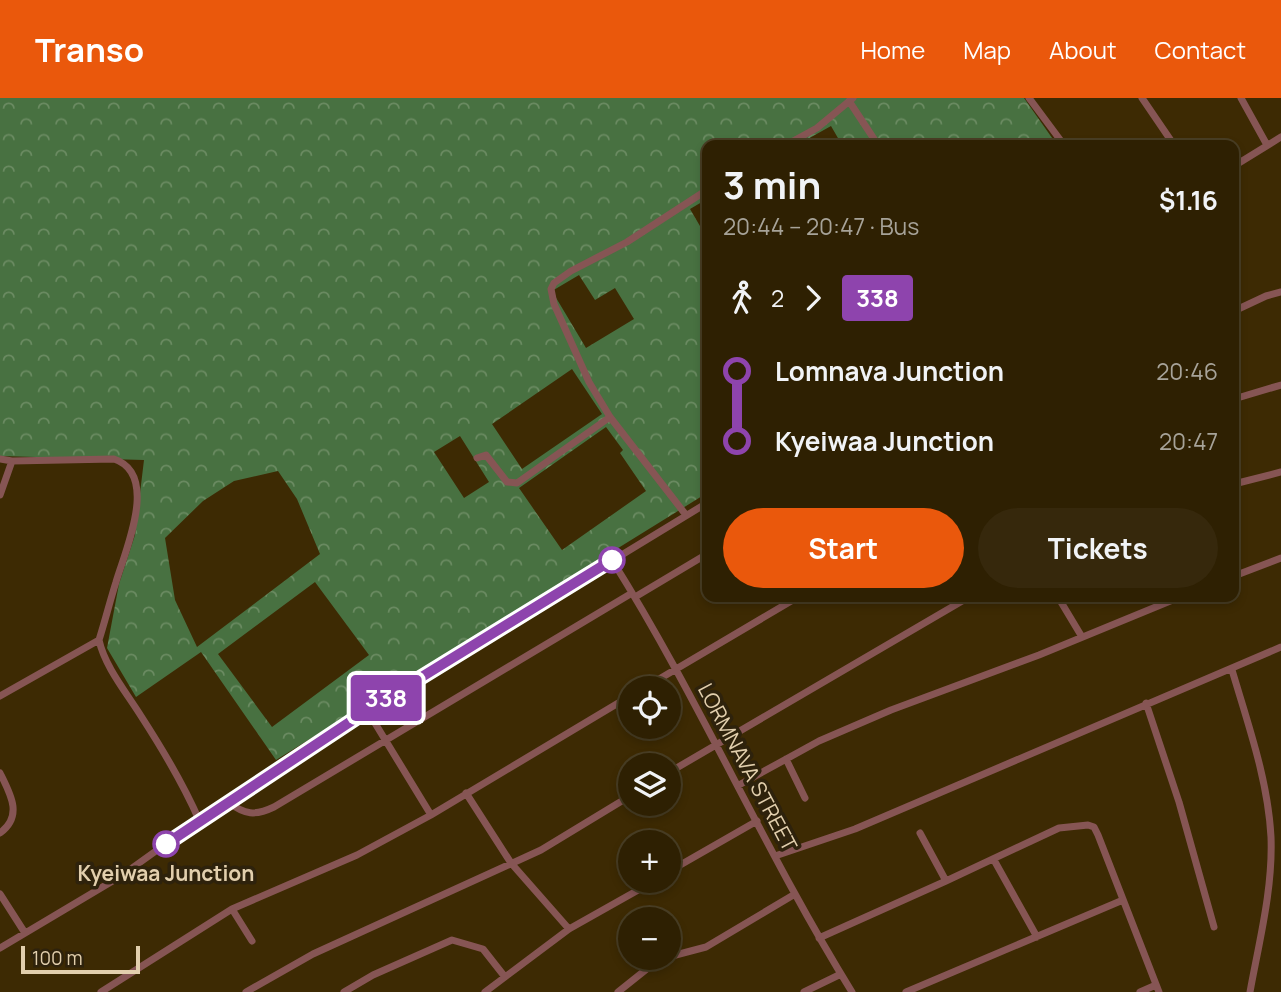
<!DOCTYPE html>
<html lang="en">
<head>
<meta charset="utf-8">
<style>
  body { margin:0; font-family:Manrope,sans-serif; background:#36280c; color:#f1f3f6; height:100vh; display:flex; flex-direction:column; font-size:26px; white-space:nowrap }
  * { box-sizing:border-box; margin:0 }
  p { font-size:23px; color:#a7a399 }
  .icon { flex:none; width:38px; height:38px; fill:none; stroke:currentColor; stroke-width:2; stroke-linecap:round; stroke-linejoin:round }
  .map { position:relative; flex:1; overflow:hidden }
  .drawer { position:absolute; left:702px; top:42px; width:537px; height:462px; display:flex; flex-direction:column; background:#2e2002; border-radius:14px; box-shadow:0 4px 10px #0003,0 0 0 2px #493e24 }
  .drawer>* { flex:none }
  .badge { padding:0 14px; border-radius:5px; font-size:24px; line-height:46px }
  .buttons { position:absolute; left:618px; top:578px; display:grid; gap:14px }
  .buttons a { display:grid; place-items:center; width:63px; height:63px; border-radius:50%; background:#2e2002; box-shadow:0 4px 10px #0003,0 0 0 2px #493e24; font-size:35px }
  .scale { position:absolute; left:21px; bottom:18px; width:119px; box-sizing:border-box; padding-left:7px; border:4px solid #e2cfad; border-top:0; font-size:19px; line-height:24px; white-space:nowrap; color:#e2cfad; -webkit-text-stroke:5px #2e220c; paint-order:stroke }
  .map>.badge { position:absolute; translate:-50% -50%; box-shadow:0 0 0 4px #fff }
  .legs { display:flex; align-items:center; gap:10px; height:77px; padding:0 21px; font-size:23px }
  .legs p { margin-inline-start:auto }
  .head { display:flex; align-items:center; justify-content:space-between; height:119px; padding:0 21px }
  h1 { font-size:38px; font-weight:700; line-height:52px }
  .action { display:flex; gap:14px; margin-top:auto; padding:14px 21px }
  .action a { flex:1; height:80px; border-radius:42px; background:#ea580c; color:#fff; font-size:28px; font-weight:700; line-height:80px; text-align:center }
  .action a+a { background:#36280c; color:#f1f3f6 }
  ul { padding:0 21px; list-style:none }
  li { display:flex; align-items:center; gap:24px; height:70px; font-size:26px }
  li i { display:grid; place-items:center; width:10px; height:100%; margin:0 9px; background:currentColor }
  li i::after { content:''; width:18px; height:18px; margin:-9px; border:5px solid; border-radius:50%; background:#2e2002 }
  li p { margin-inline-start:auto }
  li:first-child i { background:linear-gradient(#0000 50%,currentColor 0) }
  li:last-child i { background:linear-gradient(currentColor 50%,#0000 0) }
  header { display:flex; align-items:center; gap:42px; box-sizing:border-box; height:98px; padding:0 35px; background:#ea580c; color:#fff }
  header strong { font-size:33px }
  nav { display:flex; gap:38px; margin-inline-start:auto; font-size:24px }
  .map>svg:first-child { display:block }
  .forest { fill:url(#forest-crowns); fill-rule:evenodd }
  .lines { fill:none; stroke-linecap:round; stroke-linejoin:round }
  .street { stroke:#865554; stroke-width:7 }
  .line-1-casing { stroke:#fff; stroke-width:16 }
  .line-1 { stroke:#8e44ad; stroke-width:10 }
  .stop-1-dot { fill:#fff; stroke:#8e44ad; stroke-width:3.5 }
  .labels { text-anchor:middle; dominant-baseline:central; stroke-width:7; stroke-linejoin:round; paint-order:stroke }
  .street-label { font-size:21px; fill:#e2cfad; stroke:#2e220c }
  .stop-label { font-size:21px; font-weight:bold; fill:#e2cfad; stroke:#2e220c }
</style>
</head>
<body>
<header>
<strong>Transo</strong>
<nav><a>Home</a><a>Map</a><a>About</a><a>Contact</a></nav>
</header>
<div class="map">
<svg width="1281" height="894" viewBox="0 0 1281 894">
  <defs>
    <pattern id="forest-crowns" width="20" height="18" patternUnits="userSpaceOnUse" patternTransform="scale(1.75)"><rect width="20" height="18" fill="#487141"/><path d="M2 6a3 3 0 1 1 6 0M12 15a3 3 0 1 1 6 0" fill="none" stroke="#6b8b62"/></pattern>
  </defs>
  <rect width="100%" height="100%" fill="#3d2a03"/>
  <path class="forest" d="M0 0H1024L1057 47H842L831 28 797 47H707V101L690 111 707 140V395L276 662 201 554 136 599 107 550 119 486 135 437 144 362 0 358ZM579 177 595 202 615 190 634 221 586 250 552 193ZM572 271 602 316 522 371 492 326ZM606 329 623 352 620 355 646 393 562 452 519 390ZM460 338 489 384 464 400 434 354ZM278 373 297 401 320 456 197 549 175 502 165 440 203 403 234 383ZM315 484 369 557 272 629 218 556Z"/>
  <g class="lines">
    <path class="street" d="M1029 0 1064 47
      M1142 0 1174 47
      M1241 0 1267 47
      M849 3 878 47
      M786 47 817 30 853 0
      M1234 68 1281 39
      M1234 213 1266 198 1281 194
      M1234 301 1281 287
      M477 360 486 357 507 384 517 385 610 319
      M0 361 12 363 114 361C160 376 125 453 116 484 110 503 105 523 99 542 105 569 126 594 141 618 163 652 183 685 199 722
      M1234 386 1281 374
      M0 397 12 363
      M686 417 610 319 589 284 554 206 551 191 554 185 571 173 627 144 707 92
      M612 462C700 602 765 754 852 894
      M1234 478 1281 460
      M635 499 707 456
      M1058 499 1082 539
      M1232 572C1248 626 1268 682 1271 739 1273 791 1259 844 1250 894
      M644 590 798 499
      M0 598 99 542
      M1146 605 1179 704 1214 829
      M367 612 431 717
      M786 661 805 700
      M0 675C11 697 23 718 0 735
      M668 675 969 499
      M739 687 819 643 891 612 1039 557 1180 499
      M466 695 511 765 569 831
      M228 704C245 717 255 718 274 709L632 495
      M920 735 946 783
      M775 758 855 731 1281 549
      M994 762 1037 839
      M668 774 757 723
      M0 796 25 835
      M232 811 252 843
      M819 840 946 783 1059 730 1088 727 1094 729 1098 737 1159 894
      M0 850 121 778 199 722 367 612 707 405
      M668 859 706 849 795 796
      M101 894 232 811 357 757 431 717 630 598
      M246 894 313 856 541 752 630 698
      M344 894 373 877 452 842 483 851 505 879
      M485 894 569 831 656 782
      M618 894 653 866 667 859
      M804 894 841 876
      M906 894 1123 802
      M1140 894 1156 887"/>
  </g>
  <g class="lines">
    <g class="line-1-casing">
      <path id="line-1" d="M166 746 368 612 612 462"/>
    </g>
    <use href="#line-1" class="line-1"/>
  </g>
  <g class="stop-1-dot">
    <circle cx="612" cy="462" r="12"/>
    <circle cx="166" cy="746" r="12"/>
  </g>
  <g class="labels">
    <g class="street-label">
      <text transform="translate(748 669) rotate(62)">LORMNAVA STREET</text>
    </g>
    <g class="stop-label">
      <text x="166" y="775">Kyeiwaa Junction</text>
    </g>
  </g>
</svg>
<div class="buttons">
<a><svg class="icon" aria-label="locate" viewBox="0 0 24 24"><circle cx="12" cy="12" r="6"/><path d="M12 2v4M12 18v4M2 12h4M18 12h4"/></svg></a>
<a><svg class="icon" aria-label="layers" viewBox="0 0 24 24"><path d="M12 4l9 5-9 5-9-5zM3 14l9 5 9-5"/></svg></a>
<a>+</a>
<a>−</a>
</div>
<div class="scale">100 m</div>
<b class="badge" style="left:386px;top:600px;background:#8e44ad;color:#fff">338</b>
<section class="drawer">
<div class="head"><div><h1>3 min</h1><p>20:44 – 20:47 · Bus</p></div><b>$1.16</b></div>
<div class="legs"><svg class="icon" aria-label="walk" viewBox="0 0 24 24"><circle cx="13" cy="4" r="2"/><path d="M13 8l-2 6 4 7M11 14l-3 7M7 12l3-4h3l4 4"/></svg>2<svg class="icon" aria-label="forward" viewBox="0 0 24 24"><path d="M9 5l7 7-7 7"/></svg><b class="badge" style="background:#8e44ad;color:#fff">338</b></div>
<ul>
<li><i style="color:#8e44ad"></i><b>Lomnava Junction</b><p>20:46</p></li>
<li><i style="color:#8e44ad"></i><b>Kyeiwaa Junction</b><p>20:47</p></li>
</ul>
<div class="action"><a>Start</a><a>Tickets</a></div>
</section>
</div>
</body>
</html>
